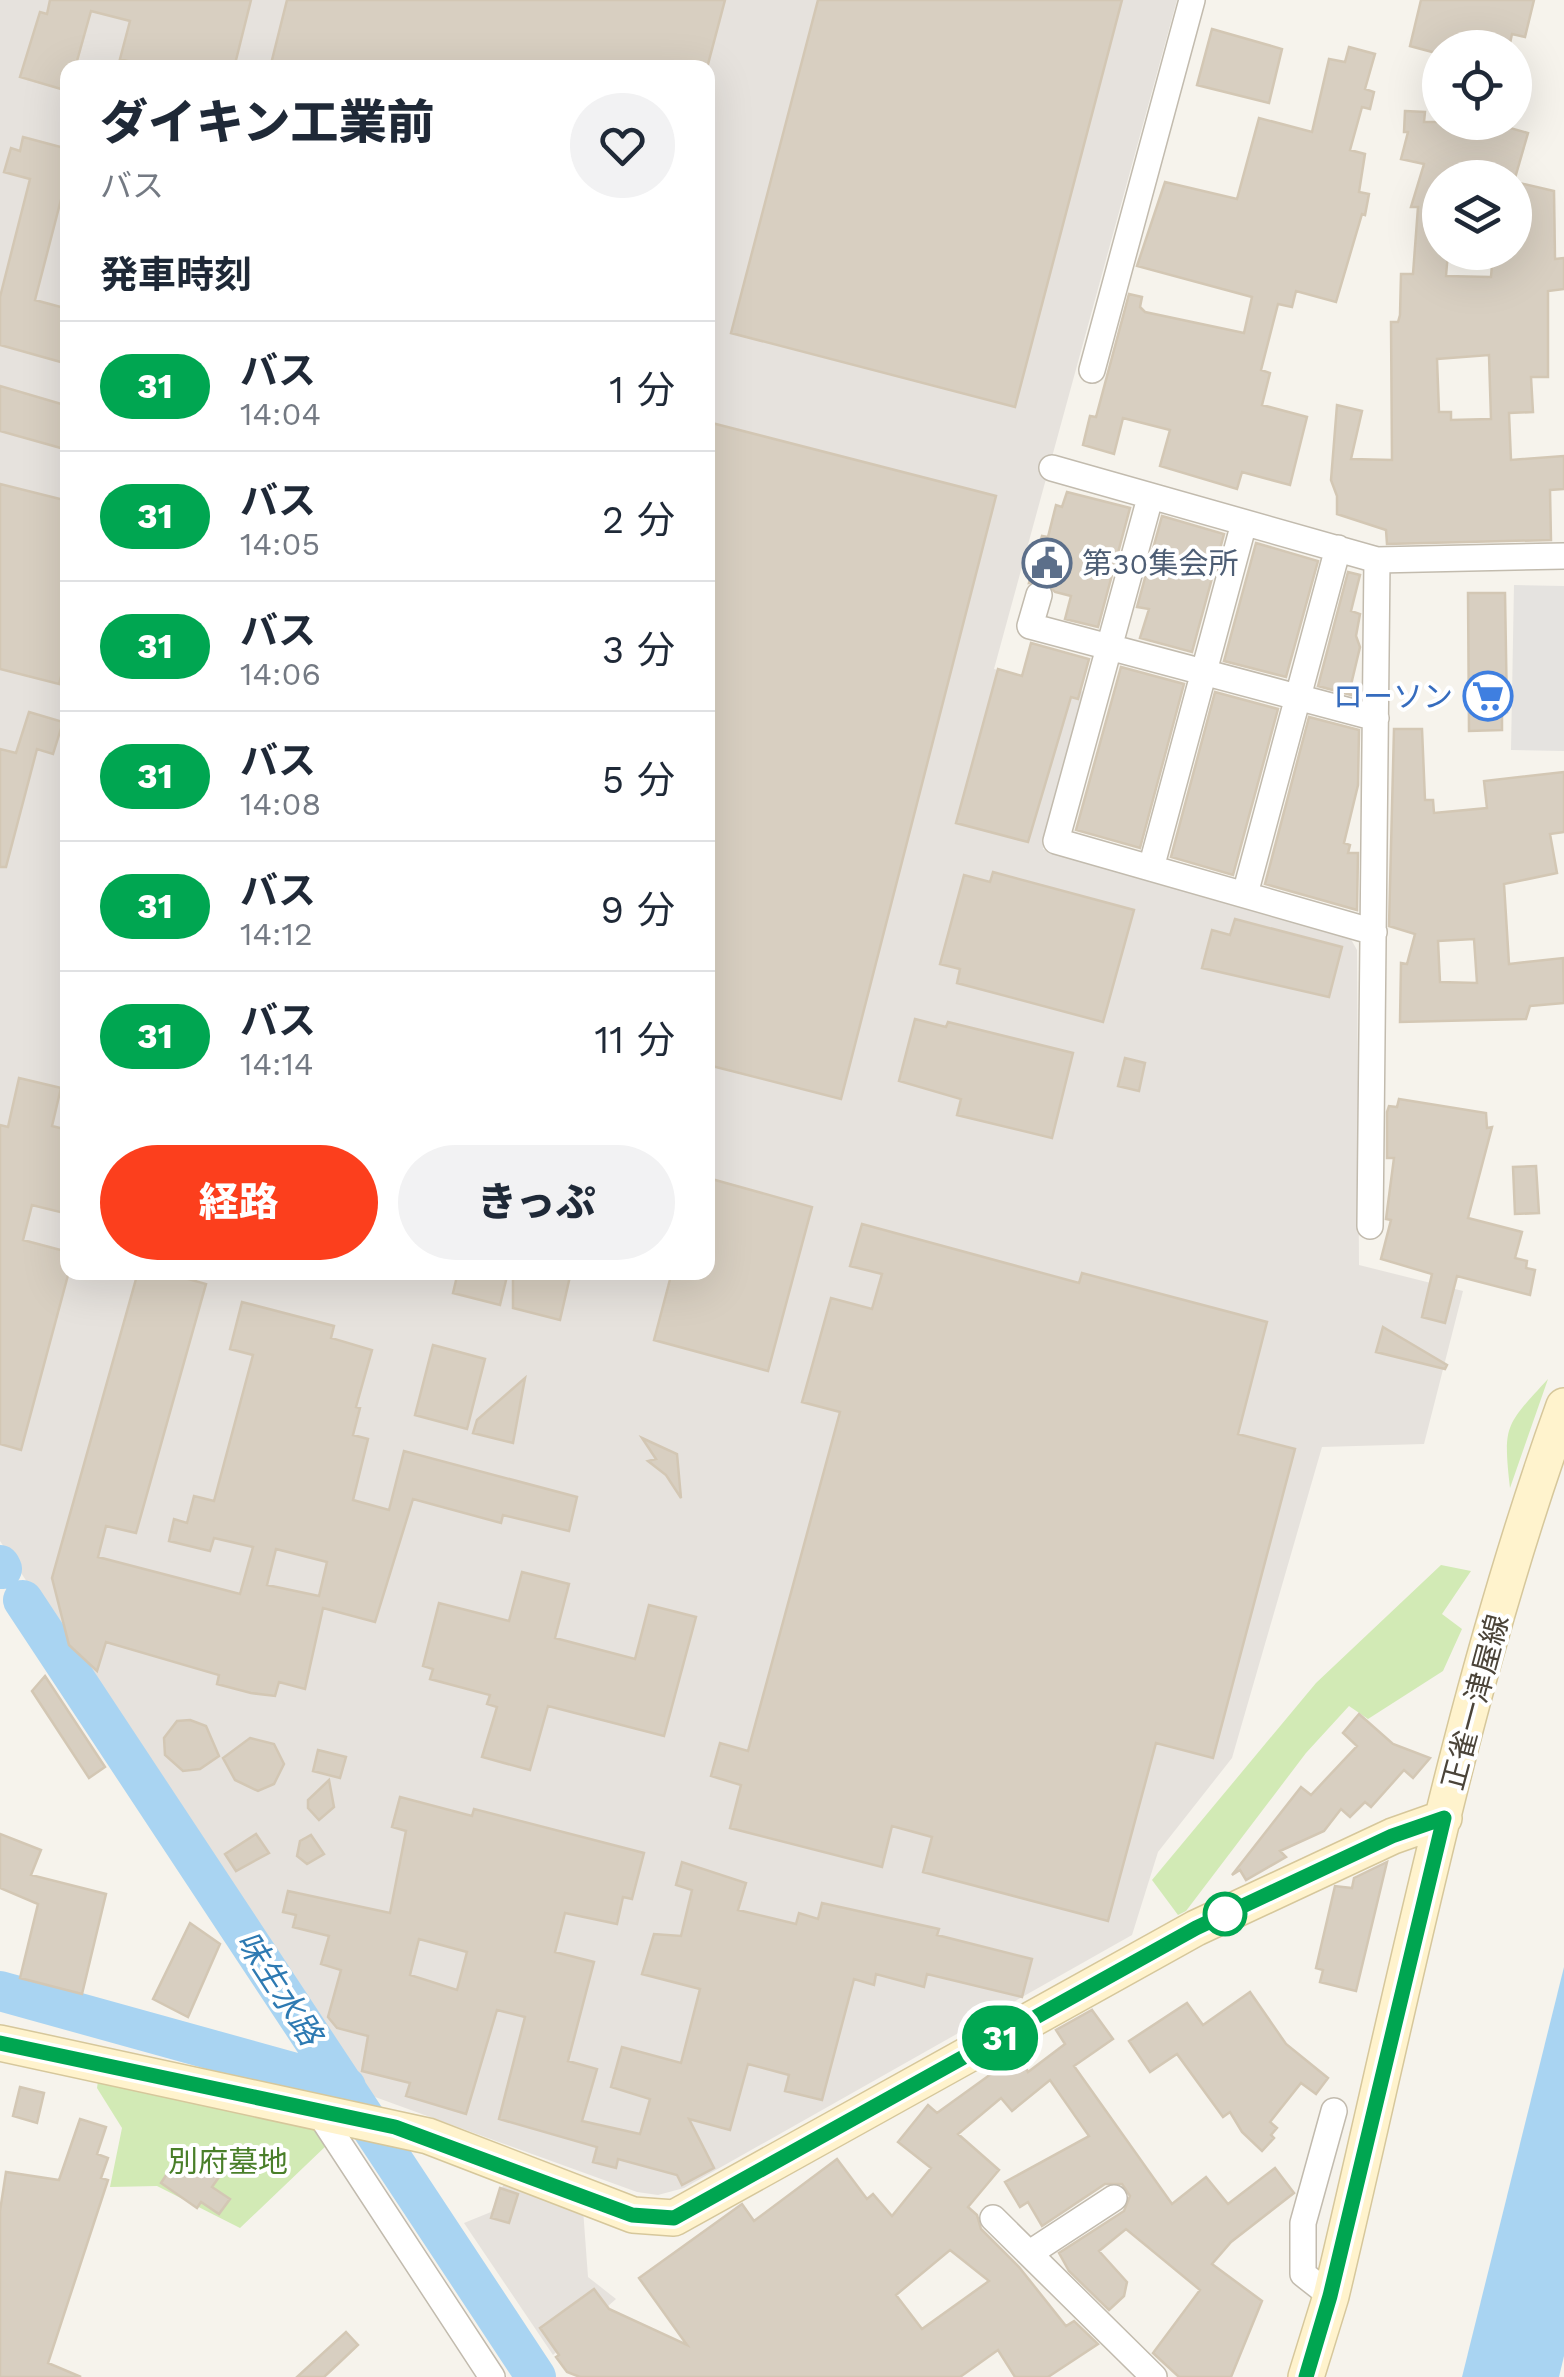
<!DOCTYPE html>
<html lang="ja">
<head>
<meta charset="utf-8">
<style>
  body { margin:0; font-family:"Work Sans","Noto Sans JP",sans-serif; background:#f2f2f3; color:#1f2937; height:100vh; display:flex; flex-direction:column; font-size:38px; white-space:nowrap }
  * { box-sizing:border-box; margin:0 }
  p { font-size:32px; color:#747a83 }
  .icon { flex:none; width:55px; height:55px; fill:none; stroke:currentColor; stroke-width:2; stroke-linecap:round; stroke-linejoin:round }
  .map { position:relative; flex:1; overflow:hidden }
  .panel { position:absolute; left:60px; top:60px; width:655px; height:1220px; display:flex; flex-direction:column; background:#fff; border-radius:20px; box-shadow:0 10px 40px #0002 }
  .panel>* { flex:none }
  .badge { padding:0 20px; border-radius:32px; font-size:35px; line-height:65px }
  .tools { position:absolute; left:1422px; top:30px; display:grid; gap:20px }
  .tools a { display:grid; place-items:center; width:110px; height:110px; border-radius:50%; background:#fff; box-shadow:0 10px 40px #0002; font-size:50px }
  .map>.badge { position:absolute; translate:-50% -50%; box-shadow:0 0 0 5px #fff }
  h2 { padding:0 40px; font-size:38px; line-height:90px }
  .round { display:grid; place-items:center; flex:none; width:105px; height:105px; border-radius:52px; background:#f2f2f3 }
  .headline { display:flex; align-items:center; justify-content:space-between; height:170px; padding:0 40px }
  h1 { font-size:48px; font-weight:800; line-height:75px }
  .cta { display:flex; gap:20px; margin-top:auto; padding:20px 40px }
  .cta a { flex:1; height:115px; border-radius:60px; background:#fc3f1d; color:#fff; font-size:40px; font-weight:800; line-height:115px; text-align:center }
  .cta a+a { background:#f2f2f3; color:#1f2937 }
  ul { padding:0; list-style:none }
  li { display:flex; align-items:center; gap:30px; height:130px; padding:0 40px; border-top:2px solid #e0e1e3 }
  li div { flex:1 }
  li b { display:block; font-size:38px }
  li em { font-style:normal }
  li .badge { min-width:110px; font-weight:700; text-align:center }
  .map>svg:first-child { display:block }
  .industrial { fill:#e6e2dd; fill-rule:evenodd }
  .green { fill:#d2eab5 }
  .parking { fill:#e5e3e0 }
  .water { fill:#a9d4f2 }
  .lines { fill:none; stroke-linecap:round; stroke-linejoin:round }
  .river { stroke:#a9d4f2; stroke-width:40 }
  .building { fill:#d8cfc1; stroke:#d3c7b4; stroke-width:2.5; fill-rule:evenodd }
  .street-casing { stroke:#c2bbae; stroke-width:28 }
  .secondary-casing { stroke:#d6c79b; stroke-width:38 }
  .street { stroke:#fff; stroke-width:25 }
  .secondary { stroke:#fff3cd; stroke-width:35 }
  .line-casing { stroke:#fff; stroke-width:22 }
  .line { stroke:#00a651; stroke-width:15 }
  .stop-dot { fill:#fff; stroke:#00a651; stroke-width:5 }
  .labels { text-anchor:middle; dominant-baseline:central; stroke-width:8; stroke-linejoin:round; paint-order:stroke }
  .service-label { font-size:30px; fill:#4e5e75; stroke:#fff; text-anchor:start }
  .shop-label { font-size:30px; fill:#366cbe; stroke:#fff; text-anchor:end }
  .street-label { font-size:30px; fill:#4b4439; stroke:#fff }
  .park-label { font-size:30px; fill:#4a7f2a; stroke:#fff }
  .water-label { font-size:32px; font-style:italic; fill:#2e7ab2; stroke:#fff }
</style>
</head>
<body>
<div class="map">
<svg width="1564" height="2377" viewBox="0 0 1564 2377">
  <rect width="100%" height="100%" fill="#f6f3ec"/>
  <path class="industrial" d="M0 0H1177L994 669 1084 692 1043 849 1348 934 1357 950 1359 1265 1463 1291 1424 1444 1322 1447 1232 1758 1158 1852 1132 1935 684 2188 658 2195 637 2192 364 2093 0 1541ZM68 68H708V1272H68Z
    M506 2179 583 2209 588 2277 616 2299 553 2355 464 2223 491 2212Z"/>
  <path class="green" d="M1548 1379 1510 1488C1503 1425 1505 1426 1548 1379Z
    M1441 1565 1471 1571 1442 1614 1462 1629 1443 1671 1368 1719 1349 1706 1306 1753 1186 1911 1178 1915 1152 1880 1316 1683Z
    M98 2081 315 2125 328 2144 240 2228 157 2186 110 2187 122 2128 97 2088Z"/>
  <path class="parking" d="M1514 585 1564 586V751L1511 750Z"/>
  <path class="water" d="M1564 1967V2356L1559 2377H1462Z"/>
  <g class="lines">
    <path class="river" d="M0 1565 2 1569
      M23 1600 536 2377
      M0 1991 346 2087"/>
  </g>
  <path class="building" d="M50 0H251L234 68H153L120 59 130 21 91 11 75 68H68V91L20 77 40 12 47 14Z
    M287 0H725L707 68H270Z
    M818 0H1122L1015 407 731 333Z
    M1421 0H1534L1525 37 1512 34 1509 48H1440V54L1410 46Z
    M1212 29 1282 49 1269 103 1197 85Z
    M1349 47 1375 54 1365 89 1374 92 1370 109 1362 107 1350 150 1365 154 1359 192 1369 194 1365 215 1362 214 1336 302 1296 291 1292 307 1278 304 1261 370 1270 373 1262 405 1307 417 1290 485 1242 472 1237 489 1160 466 1170 430 1123 418 1114 454 1083 445 1090 416 1096 417 1129 294 1142 297 1140 307 1145 312 1244 333 1252 297 1137 266 1165 182 1237 199 1259 118 1312 132 1329 59 1345 62Z
    M1405 111 1425 112 1424 122H1464L1486 129 1489 122 1528 133 1515 178H1440V252H1448L1446 276 1491 277 1493 252H1515V182L1554 191 1555 259 1564 258V289L1548 291V377H1531L1533 412 1509 413 1511 460 1564 456V489L1550 490 1551 540 1387 544 1386 530 1337 514V496L1331 480 1337 405 1362 411 1351 459 1392 460 1391 322H1398L1400 315 1401 274H1413L1418 207H1411L1424 164 1401 159 1408 132H1404ZM1489 355 1491 419 1451 420V412H1439L1437 359Z
    M23 137 68 149V189L64 188 35 300 68 309V364L0 345V297L30 179 4 172 11 148 20 151Z
    M0 386 68 406V450L0 431Z
    M708 422 996 496 841 1099 708 1065Z
    M0 484 68 501V650L59 684 0 669Z
    M1067 492 1130 508 1098 627 1065 619 1071 596 1055 592 1044 580 1029 583 1042 536 1048 537 1056 505 1062 507Z
    M1162 516 1224 534 1192 652 1140 638 1149 609 1137 607Z
    M1256 543 1318 561 1286 677 1224 661Z
    M1348 572 1360 575 1351 611 1360 614 1356 636 1360 647 1350 689 1359 691V697L1318 686Z
    M1468 593H1505L1507 712H1502V730L1469 731Z
    M1031 643 1089 659 1078 699 1071 697 1028 842 956 823 998 669 1022 676Z
    M1121 667 1184 684 1140 848 1076 830Z
    M1215 692 1278 709 1233 875 1171 857Z
    M29 712 63 722 53 754 37 749 6 867H0V749L16 753Z
    M1309 717 1359 730 1358 785 1344 843 1350 845 1348 853H1358L1357 910 1265 884Z
    M1394 729H1422L1425 800H1433L1434 813 1487 808 1484 781 1564 772V832L1550 834 1557 873 1504 884 1509 964 1563 958 1564 1003 1530 1006 1526 1019 1400 1022 1401 963 1407 964 1415 934 1389 926ZM1474 939 1477 983 1440 982 1438 941Z
    M993 872 1134 910 1103 1022 957 983 960 969 940 964 964 875 990 882Z
    M1235 919 1342 947 1329 997 1202 968 1212 930 1230 935Z
    M915 1019 946 1027 948 1022 1073 1053 1052 1138 957 1115 961 1099 899 1081Z
    M1125 1058 1145 1063 1139 1091 1118 1086Z
    M19 1078 61 1088 52 1126 68 1130V1214L32 1205 23 1240 68 1252V1275L21 1450 0 1444V1125L8 1127Z
    M1399 1099 1486 1113 1487 1128 1492 1127 1468 1218 1522 1232 1515 1258 1527 1261 1526 1268 1535 1270 1530 1295 1457 1276 1445 1323 1422 1317 1432 1274 1381 1259 1391 1220 1386 1219 1394 1158H1387V1112L1389 1106 1397 1107Z
    M1536 1166 1539 1213 1515 1214 1513 1167Z
    M708 1178 812 1207 768 1371 654 1340 672 1272H708Z
    M862 1224 1079 1283 1082 1273 1267 1322 1238 1434 1295 1449 1213 1758 1156 1743 1108 1921 923 1872 932 1837 892 1826 882 1867 730 1828 741 1785 711 1776 720 1743 748 1751 840 1412 802 1402 831 1298 872 1309 882 1274 850 1266Z
    M138 1272H164L206 1284 136 1533 106 1526 98 1557 240 1594 253 1547 214 1538 210 1551 169 1541 174 1519 187 1523 194 1496 214 1501 253 1355 230 1349 242 1302 334 1326 331 1338 372 1350 356 1407 360 1408 353 1435 368 1439 353 1500 389 1510 404 1451 577 1497 569 1531 503 1515 501 1523 413 1499 375 1622 323 1608 305 1689 279 1682 275 1696 251 1693 217 1684 219 1675 106 1642 97 1671 69 1645 52 1578ZM276 1549 327 1562 319 1596 267 1585Z
    M458 1272H508L500 1305 453 1293Z
    M513 1272H571L560 1320 513 1308Z
    M1383 1327 1447 1365 1445 1369 1376 1352Z
    M433 1345 485 1359 467 1429 415 1415Z
    M525 1378 513 1443 473 1433 477 1420Z
    M642 1438 677 1454 681 1498 666 1475 648 1461 656 1459Z
    M522 1572 569 1584 555 1638 635 1659 649 1605 696 1617 664 1736 548 1706 530 1770 482 1757 497 1707 487 1704 490 1695 430 1679 433 1669 423 1666 439 1603 509 1621Z
    M45 1676 105 1767 89 1778 32 1691Z
    M1359 1714 1393 1744 1430 1758 1413 1778 1404 1770 1371 1807 1365 1802 1350 1817 1341 1809 1324 1831 1280 1851 1286 1857 1246 1880 1240 1870 1232 1875 1301 1787 1311 1795 1357 1746 1343 1733Z
    M190 1720 206 1726 219 1756 200 1769 183 1771 165 1755 164 1738 177 1721Z
    M250 1738 274 1744 284 1764 274 1784 258 1791 235 1780 223 1758Z
    M318 1750 346 1757 340 1778 313 1771Z
    M329 1780 334 1807 319 1820 308 1808V1800Z
    M400 1797 472 1816 474 1809 644 1853 632 1899 623 1897 617 1924 565 1913 555 1952 594 1962 568 2061 597 2069 582 2121 640 2134 650 2099 611 2087 622 2047 681 2063 700 1989 642 1974 654 1934 681 1936 692 1890 676 1885 682 1862 746 1883 738 1910 796 1924 799 1913 818 1919 822 1903 939 1929 937 1935 1032 1959 1022 1997 927 1974 924 1987 876 1974 874 1985 854 1979 822 2100 785 2091 789 2075 748 2064 730 2130 689 2119 714 2168 682 2185 677 2175 618 2159 616 2168 593 2162 597 2147 499 2119 525 2017 497 2010 466 2114 406 2096 410 2083 362 2071 368 2036 337 2028 328 2017 341 1970 321 1964 329 1936 293 1927 296 1915 283 1912 288 1891 390 1913 406 1831 392 1827ZM419 1939 467 1952 457 1990 410 1975Z
    M0 1834 41 1850 31 1875 106 1894 82 1994 20 1978 38 1904 0 1888Z
    M256 1834 269 1853 236 1871 225 1854Z
    M311 1835 324 1854 307 1864 297 1856 300 1841Z
    M1387 1862 1356 1991 1320 1982 1323 1970 1316 1968 1335 1886 1352 1888 1354 1878Z
    M190 1923 220 1944 188 2017 153 1999Z
    M1250 1992 1286 2044 1328 2078 1316 2094 1301 2083 1270 2122 1277 2128 1271 2135 1274 2138 1262 2151 1242 2132 1230 2112 1223 2117 1177 2054 1150 2072 1129 2041 1187 2003 1203 2025Z
    M1092 2010 1113 2039 1074 2066 1172 2204 1206 2177 1228 2204 1275 2168 1294 2193 1231 2242 1212 2264 1262 2301 1231 2377H1179L1153 2353 1200 2290 1126 2229 1099 2251 1127 2282 1124 2296 1109 2310 1069 2271 1059 2253 1124 2211 1130 2196 1122 2184H1105L1042 2226 1028 2202 1020 2207 1005 2182 1089 2136 1050 2080 1012 2111 1001 2098 958 2134 999 2170 968 2207 977 2215 981 2229 1019 2267 1066 2326 1074 2321 1098 2344 1048 2377H1015L998 2350 960 2377H580L567 2372 556 2357 559 2355 540 2328 594 2289 609 2309 687 2345 639 2278 742 2204 754 2221 837 2159 867 2199 873 2194 892 2216 931 2168 898 2142 928 2105 937 2113 998 2069 996 2063 1018 2051 1028 2072 1065 2044 1056 2030ZM950 2250 989 2281 922 2329 896 2295Z
    M20 2087 44 2093 37 2123 13 2116Z
    M80 2119 106 2127 97 2154 108 2158 101 2178 108 2180 48 2363 81 2377H0V2211L6 2172 59 2180Z
    M182 2151 219 2177 212 2187 230 2199 219 2214 201 2202 197 2208 161 2183Z
    M500 2188 518 2194 509 2223 491 2218Z
    M346 2332 358 2345 340 2362 324 2377H297Z"/>
  <g class="lines">
    <g class="street-casing">
      <path id="street" d="M1092 370 1192 0
        M1052 468 1377 560 1564 556
        M1150 498 1056 841 1374 932
        M1039 595 1030 626 1376 718
        M1151 868 1244 523
        M1245 894 1338 548
        M1370 1226 1377 560
        M319 2113 492 2377
        M993 2218 1154 2377
        M1030 2253 1114 2198
        M1331 2296 1303 2274V2223L1334 2111"/>
    </g>
    <g class="secondary-casing">
      <path id="secondary" d="M0 2043 428 2136 633 2215 674 2218 1196 1928 1393 1836 1444 1818
        M1306 2377 1331 2296C1402 1999 1460 1694 1564 1406"/>
    </g>
    <use href="#street" class="street"/>
    <use href="#secondary" class="secondary"/>
  </g>
  <g class="lines">
    <g class="line-casing">
      <path id="line" d="M0 2043 395 2127 632 2215 674 2218 1196 1928 1392 1836 1444 1818 1330 2296 1306 2377"/>
    </g>
    <use href="#line" class="line"/>
  </g>
  <defs>
    <g id="civic-ring" transform="scale(2.5)"><circle r="9.5" fill="#fff" stroke="#5c6f8a" stroke-width="1.5"/><path d="M-.6-6.5H3V-4.5H.6V-3L4-1V1h2V6H-6V1h2V-1L-.6-3ZM-1.2 2.5V6h2.4V2.5Z" fill="#5c6f8a"/></g>
    <g id="supermarket-ring" transform="scale(2.5)"><circle r="9.5" fill="#fff" stroke="#3f7fe0" stroke-width="1.5"/><path d="M-6-5.5h2.5l.6 2H6L4.5 2H-2.5L-4.4-4H-6ZM-1.5 3.2a1.3 1.3 0 1 0 .1 0ZM3 3.2a1.3 1.3 0 1 0 .1 0Z" fill="#3f7fe0"/></g>
  </defs>
  <g fill-rule="evenodd">
    <use href="#civic-ring" x="1047" y="563"/>
    <use href="#supermarket-ring" x="1488" y="696"/>
  </g>
  <circle class="stop-dot" cx="1225" cy="1914" r="20"/>
  <g class="labels">
    <g class="service-label">
      <text x="1082" y="563">第30集会所</text>
    </g>
    <g class="shop-label">
      <text x="1453" y="696">ローソン</text>
    </g>
    <g class="street-label">
      <text transform="translate(1475 1702) rotate(-75)">正雀一津屋線</text>
    </g>
    <g class="park-label">
      <text x="228" y="2161">別府墓地</text>
    </g>
    <g class="water-label">
      <text transform="translate(279 1988) rotate(57)">味生水路</text>
    </g>
  </g>
</svg>
<div class="tools">
<a><svg class="icon" aria-label="locate" viewBox="0 0 24 24"><circle cx="12" cy="12" r="6"/><path d="M12 2v4M12 18v4M2 12h4M18 12h4"/></svg></a>
<a><svg class="icon" aria-label="layers" viewBox="0 0 24 24"><path d="M12 4l9 5-9 5-9-5zM3 14l9 5 9-5"/></svg></a>
</div>
<b class="badge" style="left:1000px;top:2038px;background:#00a651;color:#fff">31</b>
<section class="panel">
<div class="headline"><div><h1>ダイキン工業前</h1><p>バス</p></div><a class="round"><svg class="icon" aria-label="heart" viewBox="0 0 24 24"><path d="M12 20l-8-8c-3-5 5-10 8-4 3-6 11-1 8 4z"/></svg></a></div>
<h2>発車時刻</h2>
<ul>
<li><span class="badge" style="background:#00a651;color:#fff">31</span><div><b>バス</b><p>14:04</p></div><em>1 分</em></li>
<li><span class="badge" style="background:#00a651;color:#fff">31</span><div><b>バス</b><p>14:05</p></div><em>2 分</em></li>
<li><span class="badge" style="background:#00a651;color:#fff">31</span><div><b>バス</b><p>14:06</p></div><em>3 分</em></li>
<li><span class="badge" style="background:#00a651;color:#fff">31</span><div><b>バス</b><p>14:08</p></div><em>5 分</em></li>
<li><span class="badge" style="background:#00a651;color:#fff">31</span><div><b>バス</b><p>14:12</p></div><em>9 分</em></li>
<li><span class="badge" style="background:#00a651;color:#fff">31</span><div><b>バス</b><p>14:14</p></div><em>11 分</em></li>
</ul>
<div class="cta"><a>経路</a><a>きっぷ</a></div>
</section>
</div>
</body>
</html>
